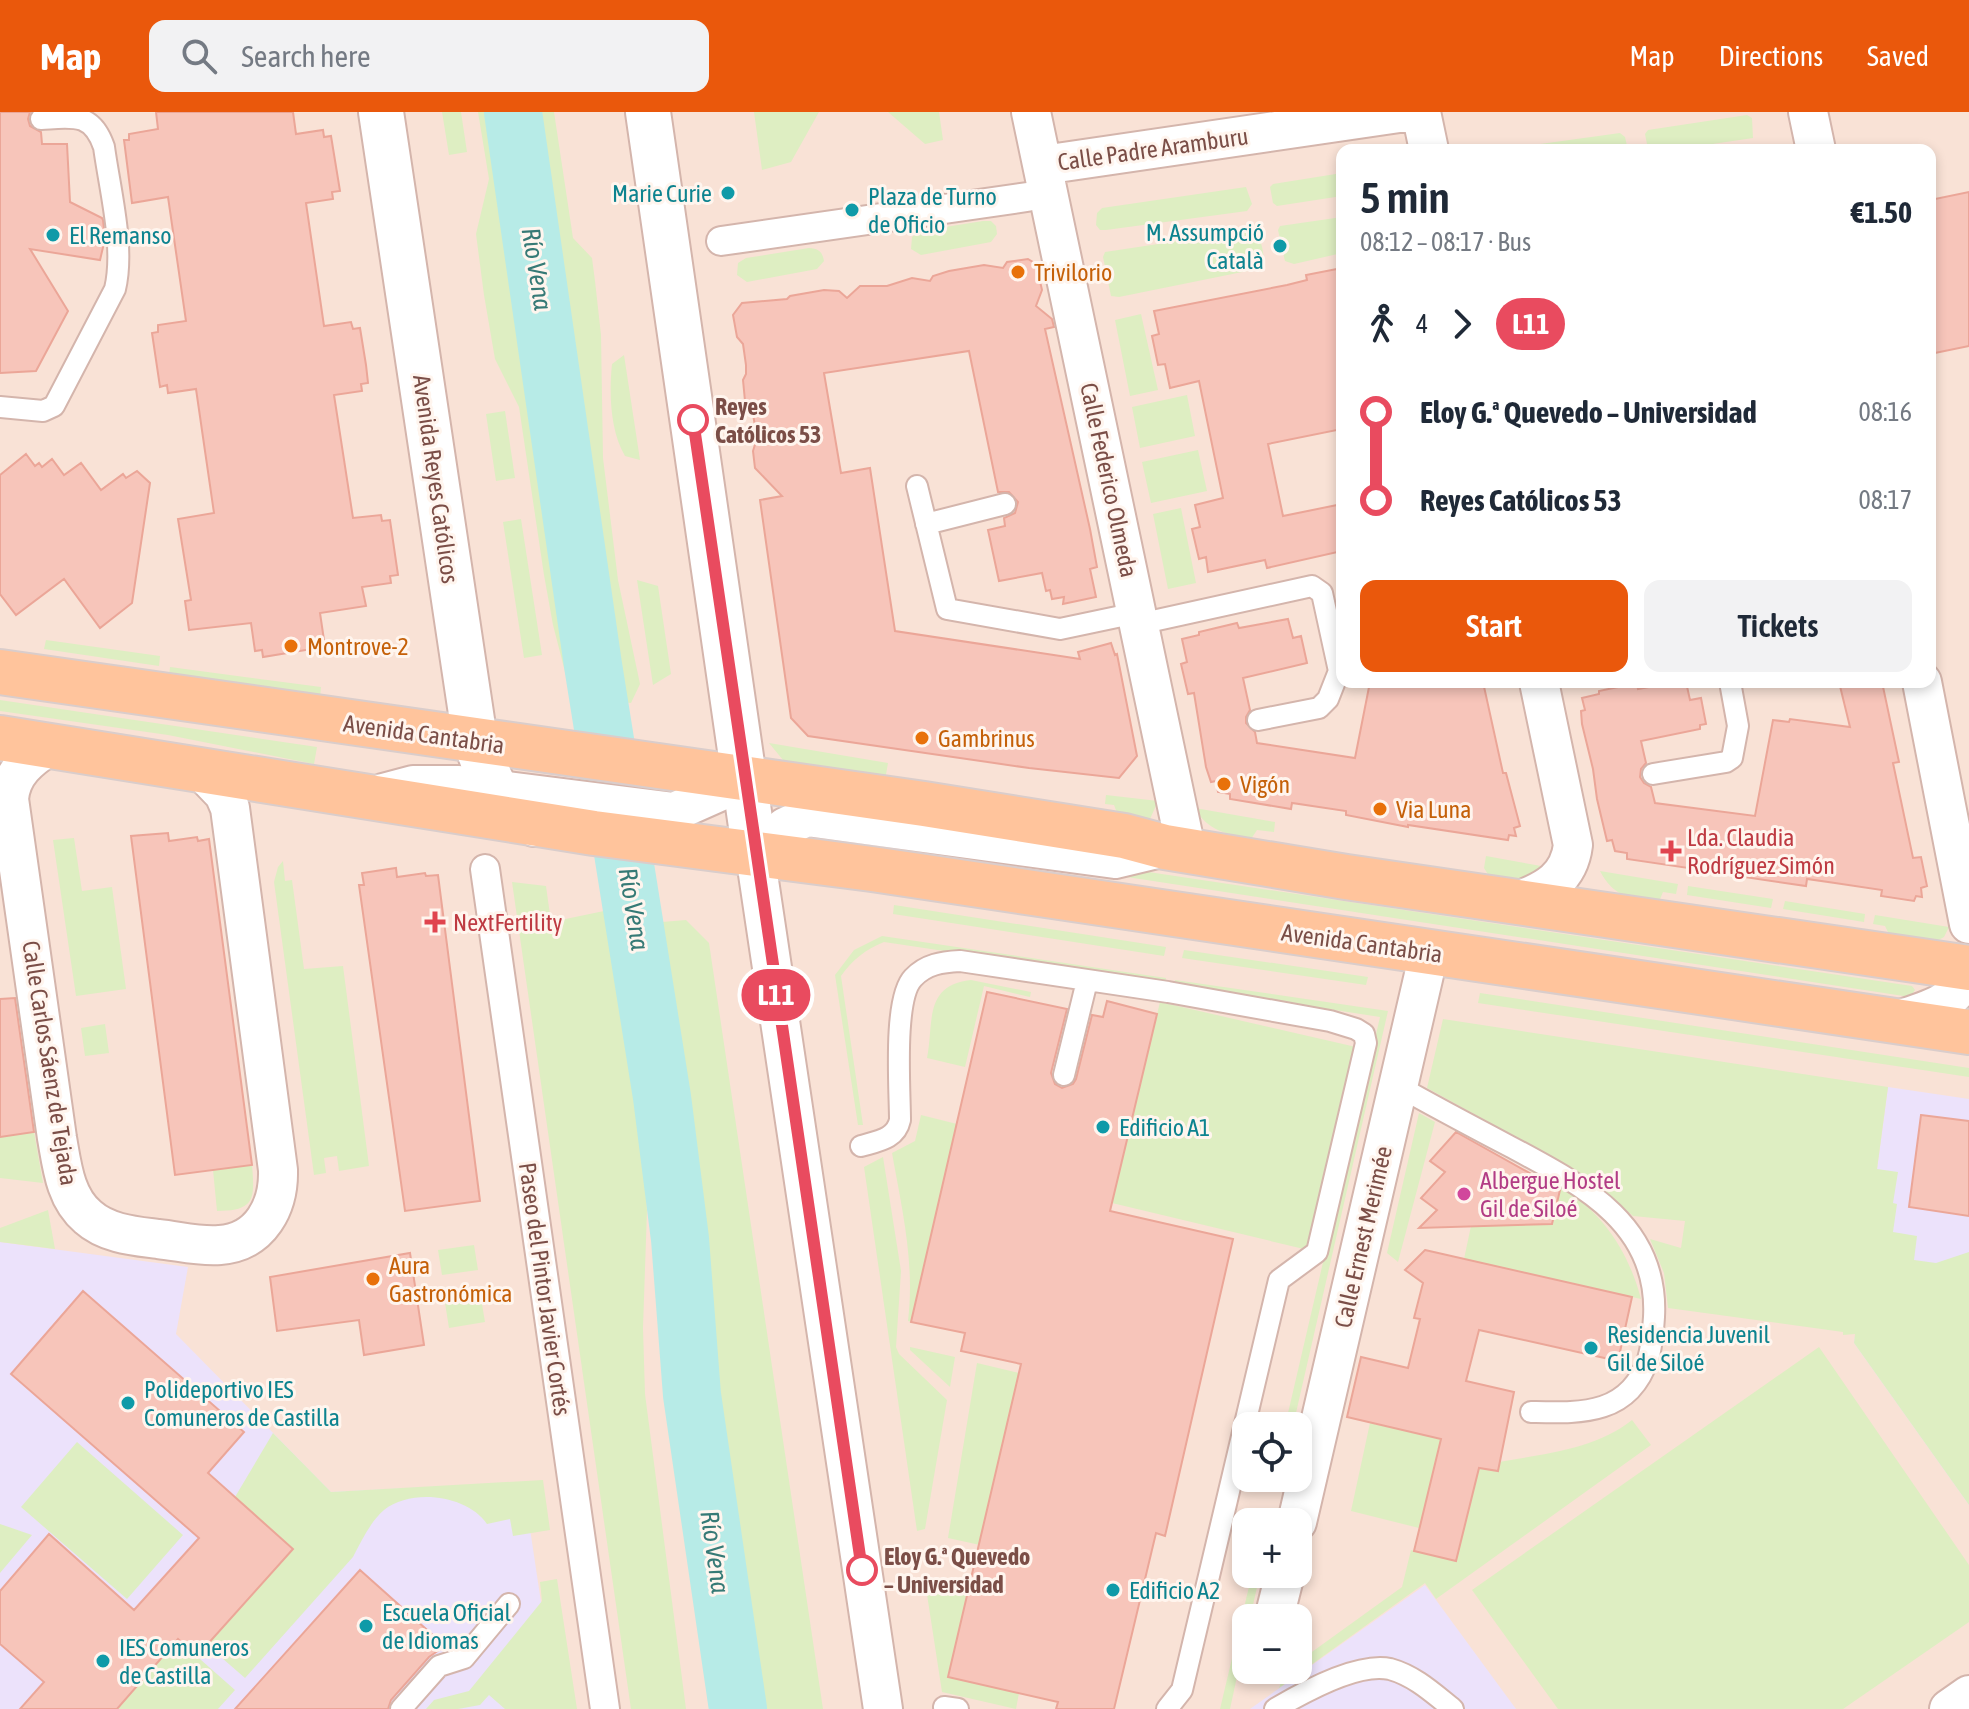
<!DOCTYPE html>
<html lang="en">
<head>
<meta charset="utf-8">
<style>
  body { margin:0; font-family:"Asap Condensed",sans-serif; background:#f2f2f3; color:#1f2937; height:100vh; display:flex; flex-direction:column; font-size:30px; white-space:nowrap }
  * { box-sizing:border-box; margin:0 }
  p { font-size:26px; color:#747a83 }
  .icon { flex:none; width:44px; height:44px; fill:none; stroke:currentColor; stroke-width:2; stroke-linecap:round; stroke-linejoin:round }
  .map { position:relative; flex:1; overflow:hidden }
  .side { position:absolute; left:1336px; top:32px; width:600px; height:544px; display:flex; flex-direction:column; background:#fff; border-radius:16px; box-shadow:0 4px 12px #0003 }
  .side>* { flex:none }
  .badge { padding:0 16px; border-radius:26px; font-size:28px; line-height:52px }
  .controls { position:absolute; left:1232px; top:1300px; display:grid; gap:16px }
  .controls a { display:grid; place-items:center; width:80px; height:80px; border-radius:16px; background:#fff; box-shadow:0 4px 12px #0003; font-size:40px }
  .map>.badge { position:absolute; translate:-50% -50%; box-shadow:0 0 0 4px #fff }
  .legs { display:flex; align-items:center; gap:12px; height:88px; padding:0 24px; font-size:26px }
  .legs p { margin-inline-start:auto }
  .headline { display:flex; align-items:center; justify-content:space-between; height:136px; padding:0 24px }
  h1 { font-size:44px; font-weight:600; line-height:60px }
  .cta { display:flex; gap:16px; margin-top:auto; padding:16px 24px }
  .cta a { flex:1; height:92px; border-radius:16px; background:#ea580c; color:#fff; font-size:32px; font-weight:600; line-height:92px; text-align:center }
  .cta a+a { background:#f2f2f3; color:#1f2937 }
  ul { padding:0 24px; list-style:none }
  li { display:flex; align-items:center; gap:28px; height:88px; font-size:30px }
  li i { display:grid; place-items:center; width:12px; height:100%; margin:0 10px; background:currentColor }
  li i::after { content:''; width:20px; height:20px; margin:-10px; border:6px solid; border-radius:50%; background:#fff }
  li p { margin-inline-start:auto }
  li:first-child i { background:linear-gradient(#0000 50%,currentColor 0) }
  li:last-child i { background:linear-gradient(currentColor 50%,#0000 0) }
  header { display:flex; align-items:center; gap:48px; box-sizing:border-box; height:112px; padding:0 40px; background:#ea580c; color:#fff }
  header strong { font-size:38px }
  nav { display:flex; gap:44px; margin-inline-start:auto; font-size:28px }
  .search { width:560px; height:72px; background:#f2f2f3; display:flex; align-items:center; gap:20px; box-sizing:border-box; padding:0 28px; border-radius:16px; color:#747a83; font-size:30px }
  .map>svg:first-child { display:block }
  .residential { fill:#f9e2d6; fill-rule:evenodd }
  .education { fill:#ece2fb }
  .green { fill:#deeec2 }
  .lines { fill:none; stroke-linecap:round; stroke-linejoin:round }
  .river { stroke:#b7ebe7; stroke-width:58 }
  .building { fill:#f7c5ba; stroke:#eba698; stroke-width:2 }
  .service-casing { stroke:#d4b5ac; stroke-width:24 }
  .pedestrian-casing { stroke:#d4b5ac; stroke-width:32 }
  .minor-casing { stroke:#d4b5ac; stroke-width:42 }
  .tertiary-casing { stroke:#d4b5ac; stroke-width:48 }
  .primary-casing { stroke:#dacdcb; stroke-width:48 }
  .service { stroke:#fff; stroke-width:20 }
  .pedestrian { stroke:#fff; stroke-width:28 }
  .minor { stroke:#fff; stroke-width:38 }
  .tertiary { stroke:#fff; stroke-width:44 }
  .primary { stroke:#ffc49c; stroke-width:44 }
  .line-1-casing { stroke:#fff; stroke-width:18 }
  .line-1 { stroke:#e94b5f; stroke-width:12 }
  .culture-dot { fill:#0f9aa8; stroke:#fff5ee; stroke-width:3 }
  .food-dot { fill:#e8710a; stroke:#fff5ee; stroke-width:3 }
  .stop-1-dot { fill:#fff; stroke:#e94b5f; stroke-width:4 }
  .health-dot { fill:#e0444e; stroke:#fff5ee; stroke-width:3 }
  .hotel-dot { fill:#d1479c; stroke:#fff5ee; stroke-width:3 }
  .labels { text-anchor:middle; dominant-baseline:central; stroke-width:6; stroke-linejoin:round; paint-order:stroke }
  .street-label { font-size:24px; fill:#7b4e47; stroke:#fff5ee }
  .culture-label { font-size:24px; fill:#0d838f; stroke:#fff5ee; text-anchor:start }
  .food-label { font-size:24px; fill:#c56008; stroke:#fff5ee; text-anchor:start }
  .stop-label { font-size:24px; font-weight:bold; fill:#7b4e47; stroke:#fff5ee; text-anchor:start }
  .health-label { font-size:24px; fill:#be3a42; stroke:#fff5ee; text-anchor:start }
  .hotel-label { font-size:24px; fill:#b23c85; stroke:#fff5ee; text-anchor:start }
  .water-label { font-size:26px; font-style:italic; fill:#367a76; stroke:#fff5ee }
</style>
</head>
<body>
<header>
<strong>Map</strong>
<div class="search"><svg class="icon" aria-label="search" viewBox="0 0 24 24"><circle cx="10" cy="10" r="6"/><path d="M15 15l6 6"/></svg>Search here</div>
<nav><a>Map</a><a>Directions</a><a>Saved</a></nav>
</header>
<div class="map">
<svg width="1969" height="1597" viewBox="0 0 1969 1597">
  <rect width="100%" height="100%" fill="#feefe5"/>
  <path class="residential" d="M0 0H1969V1597H0ZM1342 38H1930V570H1342ZM1246 1314H1298V1366H1246ZM1246 1410H1298V1462H1246ZM1246 1506H1298V1558H1246Z"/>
  <path class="education" d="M1888 975 1969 987V1393L1854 1231Z
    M0 1130 188 1155 176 1222 331 1380 523 1370 557 1597H0Z
    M1425 1473 1516 1597H1250Z"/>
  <path class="green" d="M442 0H461L467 40 449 43Z
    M478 0H554L573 126 592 146 595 169 601 223 603 346 618 468 640 572 631 591 571 583 553 513 544 463 519 295 495 247 484 183 476 122 489 67Z
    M754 0H819L791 50 762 58Z
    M888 0H939L943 28 925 32Z
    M1747 3 1752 6 1753 26 1672 38 1648 37 1645 22 1648 18Z
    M1620 21 1625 25 1628 38H1496Z
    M1342 61V84L1277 94 1273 91 1270 75 1273 72Z
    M1246 75 1252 92 1247 99 1106 118H1100L1096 113 1097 101 1102 96Z
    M1342 105V141L1294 152 1285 149 1278 118 1280 114Z
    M983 109H991L996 114 997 122 991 130 921 143 911 137 912 125 920 119Z
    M1251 118C1262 123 1266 146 1262 156L1119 185 1111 184 1103 145 1105 140Z
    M809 136C819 137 822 139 824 149L817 157 747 170 737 163 738 151 746 146Z
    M1141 202 1158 278 1130 284 1115 208Z
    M624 243 640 348 625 344C610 319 609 281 612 252Z
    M1187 283 1195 324 1140 336 1132 295Z
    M505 299 515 366 496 369 486 302Z
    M1198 338 1207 379 1151 391 1142 350Z
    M1181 396 1196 471 1168 477 1153 402Z
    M521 407 542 543 524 546 503 410Z
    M637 468 658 474 671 562 653 573Z
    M46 528 160 544 159 554 44 537Z
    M170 555 321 575 320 586 169 565Z
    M0 588 317 635 314 652 168 623 0 599Z
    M769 631 888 651 885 668 789 651 783 648Z
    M1106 683 1158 689 1150 707 1117 701 1114 693 1105 692Z
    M1195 696 1275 710 1274 720 1257 718 1251 727C1227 722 1207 719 1195 696Z
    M74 726 82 779 112 775 126 877 76 884 53 728Z
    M914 735 1035 743 1912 874 1915 878 1910 885 1140 767Z
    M1486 744 1541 754 1536 764 1513 771 1491 767 1484 756Z
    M283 749 285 769 292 768 304 857 343 854 369 1054 339 1059 337 1044 324 1046 326 1061 314 1063 274 770 278 755Z
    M1600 759 1678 772 1676 782 1663 780 1658 792C1631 788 1613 784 1600 759Z
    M512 770 546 774 551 810 604 799 642 1036 647 1098 643 1216 645 1282 686 1597H631Z
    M1688 774 1773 787 1771 796 1687 783Z
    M645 787 659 789 662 810 686 808 709 831 823 1597H763Z
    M1785 789 1865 802 1864 810 1783 797Z
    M894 793 1166 835 1164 844 893 802Z
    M1875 803 1949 815 1944 825 1933 831 1890 824 1885 814 1873 812Z
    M882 824 1166 866 1165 872 884 830C865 838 853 847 841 864L863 1013H858L835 863 854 838Z
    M1184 838 1368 865 1366 873 1182 846Z
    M971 868 1031 880 1030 885 984 874 965 955 927 946C934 912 923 873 971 868Z
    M1175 868 1388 899 1293 1314H1285L1380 905 1173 873Z
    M1480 881 1969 956V965L1478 891Z
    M1160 890 1356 935 1308 1138 1112 1091Z
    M1443 907 1888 975 1877 1057 1898 1060 1893 1091 1897 1092 1893 1120 1917 1124 1914 1148 1936 1151 1969 1140V1393L1854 1231 1855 1222 1843 1223V1220L1668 1196 1664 1161 1650 1127 1681 1136 1685 1109 1633 1104 1589 1066 1427 976Z
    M105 912 109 941 85 944 81 916Z
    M1419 1001 1435 1010 1398 1150 1387 1141Z
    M921 1003 957 1012 911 1210 908 1209C915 1151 902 1097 892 1041L915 1029Z
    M34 1020 43 1071 0 1066V1025Z
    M883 1045 901 1159 896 1235 899 1242 947 1288 925 1417 917 1419 864 1055Z
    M252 1053C255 1087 255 1099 217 1099L213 1058Z
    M1561 1074C1603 1102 1628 1138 1641 1187L1464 1147 1471 1114 1552 1112Z
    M48 1098 55 1137 0 1130V1116Z
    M474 1133 478 1158 442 1163 438 1138Z
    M481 1186 485 1210 449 1216 445 1191Z
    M910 1235 955 1245 950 1275 910 1238Z
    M1819 1235 1969 1453V1510L1843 1597H1558L1472 1478Z
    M977 1251 1019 1261 980 1433 948 1426Z
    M1632 1308 1651 1333 1436 1487 1425 1471 1279 1576 1285 1560 1298 1558V1550L1402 1475 1411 1438 1456 1449 1479 1356 1497 1359 1499 1350C1544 1342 1596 1337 1632 1308Z
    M1370 1311 1441 1327 1419 1416 1351 1399Z
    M273 1321 331 1380 543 1368 550 1418 513 1424 510 1407 487 1412C467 1383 412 1376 384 1398 370 1410 361 1430 353 1445L245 1566 207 1533 235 1385Z
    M77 1330 183 1423 127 1487 21 1395Z
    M0 1412 32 1423 0 1461Z
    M1252 1462H1260L1250 1506H1246V1523L1230 1597H1220Z
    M557 1467 577 1597H505L489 1583 480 1593 458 1597H426L434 1588 469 1579 542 1489 540 1470Z
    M937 1474 968 1481 1019 1581 1016 1597 942 1580 926 1476Z
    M166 1517 235 1578 218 1597H117L152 1557 135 1541Z"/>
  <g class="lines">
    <path class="river" d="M513 0 593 553 662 985 680 1127 692 1283 738 1597"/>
  </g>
  <path class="building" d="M0 0H30L28 7 30 14 41 20 42 32H67L70 90 102 106 103 108 105 127 100 148 30 137 68 199 36 259 0 261Z
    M156 0H293L296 22 323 18 324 25 331 24 340 79 332 80 333 87 306 91 324 214 351 210 353 217 360 216 366 253 368 271 361 272 362 279 334 283 353 406 381 403 382 409 390 408 398 463 390 464 391 471 362 475 366 494 320 501 324 528 317 529 318 536 263 545 262 538 255 539 251 511 189 518 185 489 191 488 178 407 214 401 196 277 168 281 167 273 160 275 152 221 158 220V213L186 209 168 85 132 91 124 28H129V22L158 17Z
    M1969 80V234L1930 242V88Z
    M1028 147 1036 152 1042 178 1036 194 1052 207 1054 215 1045 217 1090 417 1097 455 1090 457 1096 485 1063 492 1064 485 1052 487 1050 478 1046 479 1042 461 999 469 988 418 1005 414 1004 406 1015 401 1018 390 1009 380H998L969 239 824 261 841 361 870 356 895 519 1080 547 1078 540 1111 531 1115 543 1117 542 1137 644 1119 666 1029 656 808 624 791 606 760 388 782 384 755 356 753 339 757 326 753 302 745 289 743 268 746 262V253L743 232 737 225 733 203 742 191 787 187 790 184 824 178 839 179 847 186 860 174H887L912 166 930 169 933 164 949 159 984 153 1003 156 1007 150Z
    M1342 156V317L1268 332 1283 404 1342 392V439L1267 456 1265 448 1208 460 1206 445 1199 447 1192 417 1200 415 1195 393 1223 386 1199 269 1170 276 1165 252 1158 253 1152 224 1159 222 1154 199 1287 173 1307 168 1306 163Z
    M26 342 35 354 39 351 42 355 52 347 64 363 81 351 101 378 123 362 126 366 137 359 150 371 132 491 100 516 64 467 16 503 0 482V363Z
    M1288 507 1293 526 1301 524 1307 551 1243 566 1250 598 1246 605V611L1255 620 1257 631 1355 646 1370 570H1483L1503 661H1506L1520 714 1514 716 1516 724 1509 723 1508 728 1408 713V715L1346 703V699L1292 691 1291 697 1230 687V682L1218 680 1216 669 1211 670 1206 655 1194 581 1188 582 1181 552 1187 550 1182 527 1199 523V520L1237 511 1239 516Z
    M1675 570H1686L1690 588 1701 586 1706 612 1700 613V617L1641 629 1646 651 1641 657 1640 665 1644 671 1651 675 1655 691 1755 704 1773 608 1789 610 1790 607 1850 615 1839 570H1882L1899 650 1893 651 1913 746 1921 745 1927 774 1921 776 1922 785 1916 784 1914 789 1881 784 1882 778 1835 771 1807 767 1806 774 1744 765 1745 758 1690 750 1688 756 1627 747V741L1615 739 1612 728 1607 729 1597 687 1593 657 1582 612 1581 599 1585 598 1582 586 1599 582V579L1637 571 1638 577Z
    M168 721 169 729 197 725 198 729 209 727 252 1053 175 1063 131 724Z
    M396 756 397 765 425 761 426 764 438 763 480 1089 405 1099 359 773H364L362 761Z
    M987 880 1067 897 1051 961 1055 972 1062 976 1073 972 1076 967 1092 903 1103 905 1107 889 1157 902 1110 1099 1233 1127 1165 1424 1156 1421 1114 1597H1056L1058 1590 948 1565 1021 1252 961 1239 965 1221 911 1210Z
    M15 886 34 1020 0 1025V887Z
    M1921 1003 1969 1009V1104L1909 1095Z
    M1456 1020 1560 1078 1552 1112 1419 1116 1437 1098 1421 1086 1445 1060 1430 1049Z
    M1425 1138 1632 1185 1618 1249 1479 1218 1466 1269 1514 1280 1498 1359 1479 1356 1456 1449 1414 1439 1441 1327 1347 1305 1361 1245 1408 1256 1420 1207 1414 1206 1423 1171 1405 1158Z
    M410 1141 424 1233 364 1243 359 1208 277 1219 270 1165Z
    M83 1179 244 1320 208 1361 293 1437 197 1544 178 1527 117 1597H20L44 1570 0 1532V1479L49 1422 134 1498 199 1426 11 1262Z
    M360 1458 445 1534 429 1545 391 1588 388 1597H235Z"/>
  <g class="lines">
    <g class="service-casing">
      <path id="service" d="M0 295 43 299 54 294 115 177C125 135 110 79 104 35 92 0 73 5 41 7
        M917 374 947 497 1060 517 1136 501
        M926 412 1005 392
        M1139 512 1312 474 1322 481 1339 559 1328 587 1319 596 1258 608
        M1653 662 1726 650 1732 646 1738 614 1730 570
        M1064 963 1087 869
        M1398 974C1435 995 1473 1015 1511 1035 1582 1073 1659 1112 1654 1205 1653 1220 1652 1234 1648 1247 1629 1304 1580 1301 1531 1300
        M861 1034C878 1029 896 1027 900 1008 900 978 893 887 913 866 926 852 942 850 960 849L1168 880 1330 909 1356 917 1364 922 1366 931 1317 1140 1279 1168 1182 1578 1167 1597
        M944 1595 958 1597
        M401 1597 439 1554 464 1546 509 1492
        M1275 1597C1302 1581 1358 1550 1390 1557 1415 1564 1433 1581 1453 1597"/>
    </g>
    <g class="pedestrian-casing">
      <path id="pedestrian" d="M721 129 1027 85
        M485 757 605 1597"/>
    </g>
    <g class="minor-casing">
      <path id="minor" d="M1031 0 1186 737
        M1421 0 1429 38
        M1808 0 1816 38
        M1043 53 1406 0
        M1922 570 1969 812
        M49 634C29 647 11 661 9 687L57 1026C62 1054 65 1086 88 1105 107 1122 135 1124 158 1127 178 1129 200 1135 220 1133 261 1130 279 1094 278 1058L230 696 224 682 202 659
        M383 681 413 673H459L674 700 746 668
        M1518 789C1547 778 1569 766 1573 733L1539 570
        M1898 908C1932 897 1958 892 1969 854
        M1297 1410 1429 841
        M1274 1506 1285 1462
        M883 1597 755 742 785 715 807 705 1115 747 1165 735
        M1949 1597 1969 1583"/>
    </g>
    <g class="tertiary-casing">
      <path id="tertiary" d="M381 0 475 628C491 671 494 687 535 712
        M648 0 755 742"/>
    </g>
    <g class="primary-casing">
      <path id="primary" d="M0 560 924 692 1124 724 1165 735 1346 765 1969 856
        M0 626 594 721 872 757 1969 920"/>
    </g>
    <use href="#service" class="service"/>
    <use href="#pedestrian" class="pedestrian"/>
    <use href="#minor" class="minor"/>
    <use href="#tertiary" class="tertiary"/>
    <use href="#primary" class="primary"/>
  </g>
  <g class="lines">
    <g class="line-1-casing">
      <path id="line-1" d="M693 308 862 1458"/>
    </g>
    <use href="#line-1" class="line-1"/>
  </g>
  <g class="culture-dot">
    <circle cx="728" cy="81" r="8"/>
    <circle cx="852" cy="98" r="8"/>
    <circle cx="53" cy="123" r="8"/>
    <circle cx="1280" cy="134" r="8"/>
    <circle cx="1103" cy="1015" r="8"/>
    <circle cx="1591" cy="1236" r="8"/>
    <circle cx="128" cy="1291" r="8"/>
    <circle cx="1113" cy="1478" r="8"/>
    <circle cx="366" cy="1514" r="8"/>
    <circle cx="103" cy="1549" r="8"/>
  </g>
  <g class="food-dot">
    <circle cx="1018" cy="160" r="8"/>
    <circle cx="291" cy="534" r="8"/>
    <circle cx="922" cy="626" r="8"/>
    <circle cx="1224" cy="672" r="8"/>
    <circle cx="1380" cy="697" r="8"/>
    <circle cx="373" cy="1167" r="8"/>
  </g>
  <g class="stop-1-dot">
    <circle cx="693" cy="308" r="14"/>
    <circle cx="862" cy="1458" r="14"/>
  </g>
  <g class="health-dot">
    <path d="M1667 727h8v8h8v8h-8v8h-8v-8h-8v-8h8z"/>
    <path d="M431 798h8v8h8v8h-8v8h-8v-8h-8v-8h8z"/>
  </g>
  <circle class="hotel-dot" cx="1464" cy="1082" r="8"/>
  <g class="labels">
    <g class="street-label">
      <text transform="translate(1153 37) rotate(-8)">Calle Padre Aramburu</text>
      <text transform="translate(436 367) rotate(82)">Avenida Reyes Católicos</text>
      <text transform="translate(1109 368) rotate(78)">Calle Federico Olmeda</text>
      <text transform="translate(424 622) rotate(8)">Avenida Cantabria</text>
      <text transform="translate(1362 831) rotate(8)">Avenida Cantabria</text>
      <text transform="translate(50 951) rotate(81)">Calle Carlos Sáenz de Tejada</text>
      <text transform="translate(1363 1125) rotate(-77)">Calle Ernest Merimée</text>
      <text transform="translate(545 1177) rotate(82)">Paseo del Pintor Javier Cortés</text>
    </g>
    <g class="culture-label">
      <text x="712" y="81" text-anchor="end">Marie Curie</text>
      <text x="868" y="84">Plaza de Turno<tspan x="868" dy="28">de Oficio</tspan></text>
      <text x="1264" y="120" text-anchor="end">M. Assumpció<tspan x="1264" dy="28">Català</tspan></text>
      <text x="69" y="123">El Remanso</text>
      <text x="1119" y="1015">Edificio A1</text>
      <text x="1607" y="1222">Residencia Juvenil<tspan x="1607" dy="28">Gil de Siloé</tspan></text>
      <text x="144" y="1277">Polideportivo IES<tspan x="144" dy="28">Comuneros de Castilla</tspan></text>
      <text x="1129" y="1478">Edificio A2</text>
      <text x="382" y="1500">Escuela Oficial<tspan x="382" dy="28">de Idiomas</tspan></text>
      <text x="119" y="1535">IES Comuneros<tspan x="119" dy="28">de Castilla</tspan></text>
    </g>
    <g class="food-label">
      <text x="1034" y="160">Trivilorio</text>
      <text x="307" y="534">Montrove-2</text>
      <text x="938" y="626">Gambrinus</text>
      <text x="1240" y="672">Vigón</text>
      <text x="1396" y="697">Via Luna</text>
      <text x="389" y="1153">Aura<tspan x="389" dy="28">Gastronómica</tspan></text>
    </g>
    <g class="stop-label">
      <text x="715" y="294">Reyes<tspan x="715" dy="28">Católicos 53</tspan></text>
      <text x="884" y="1444">Eloy G.ª Quevedo<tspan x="884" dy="28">– Universidad</tspan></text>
    </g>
    <g class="health-label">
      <text x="1687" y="725">Lda. Claudia<tspan x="1687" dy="28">Rodríguez Simón</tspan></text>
      <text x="453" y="810">NextFertility</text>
    </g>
    <g class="hotel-label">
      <text x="1480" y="1068">Albergue Hostel<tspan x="1480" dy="28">Gil de Siloé</tspan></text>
    </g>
    <g class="water-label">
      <text transform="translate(537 157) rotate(81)">Río Vena</text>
      <text transform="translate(634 797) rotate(81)">Río Vena</text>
      <text transform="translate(715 1440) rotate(82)">Río Vena</text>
    </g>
  </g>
</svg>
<div class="controls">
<a><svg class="icon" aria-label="locate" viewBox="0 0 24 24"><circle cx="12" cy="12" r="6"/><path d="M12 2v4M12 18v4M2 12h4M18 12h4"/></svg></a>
<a>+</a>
<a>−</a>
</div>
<b class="badge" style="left:776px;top:883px;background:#e94b5f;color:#fff">L11</b>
<section class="side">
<div class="headline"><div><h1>5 min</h1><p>08:12 – 08:17 · Bus</p></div><b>€1.50</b></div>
<div class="legs"><svg class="icon" aria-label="walk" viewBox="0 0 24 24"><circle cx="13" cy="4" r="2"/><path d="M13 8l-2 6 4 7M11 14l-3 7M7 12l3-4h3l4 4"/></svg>4<svg class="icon" aria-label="forward" viewBox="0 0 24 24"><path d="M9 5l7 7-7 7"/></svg><b class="badge" style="background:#e94b5f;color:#fff">L11</b></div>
<ul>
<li><i style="color:#e94b5f"></i><b>Eloy G.ª Quevedo – Universidad</b><p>08:16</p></li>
<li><i style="color:#e94b5f"></i><b>Reyes Católicos 53</b><p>08:17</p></li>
</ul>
<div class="cta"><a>Start</a><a>Tickets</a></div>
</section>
</div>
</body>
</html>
